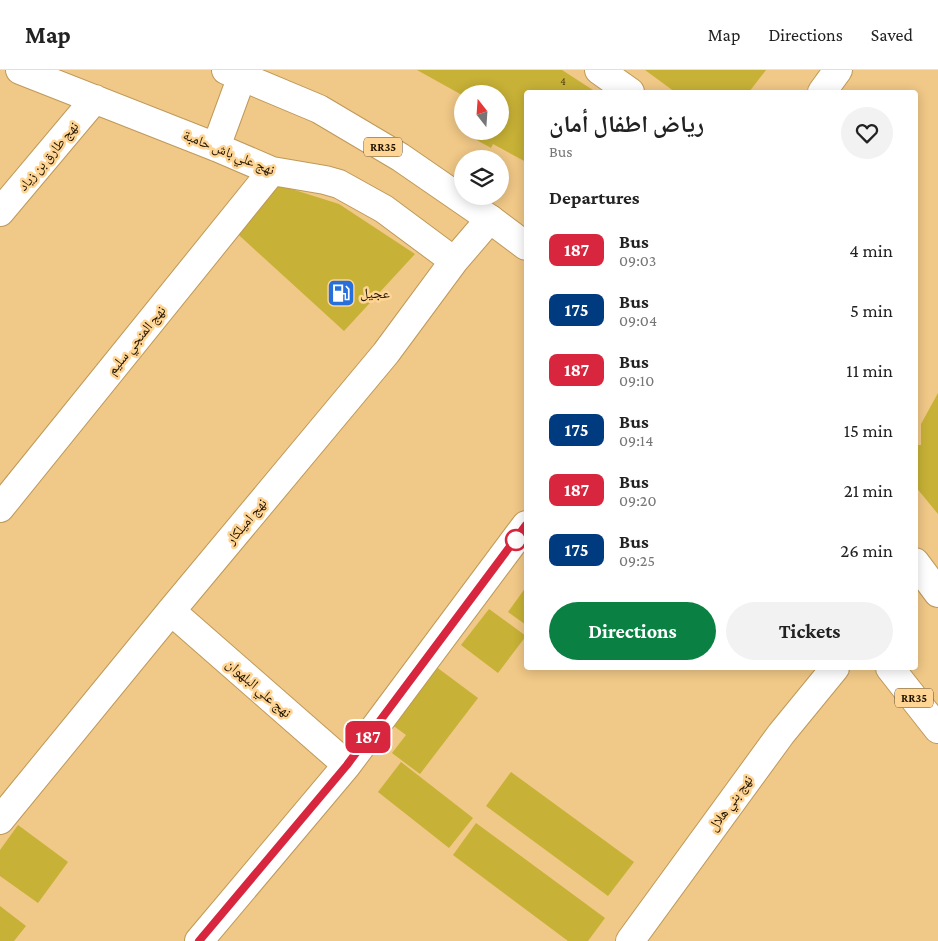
<!DOCTYPE html>
<html lang="en">
<head>
<meta charset="utf-8">
<style>
  body { margin:0; font-family:"Crimson Pro","Noto Naskh Arabic",serif; background:#f2f2f2; color:#222; height:100vh; display:flex; flex-direction:column; font-size:19px; white-space:nowrap }
  * { box-sizing:border-box; margin:0 }
  p { font-size:16px; color:#767676 }
  .icon { flex:none; width:28px; height:28px; fill:none; stroke:currentColor; stroke-width:2; stroke-linecap:round; stroke-linejoin:round }
  .map { position:relative; flex:1; overflow:hidden }
  .sheet { position:absolute; left:524px; top:20px; width:394px; height:580px; display:flex; flex-direction:column; background:#fff; border-radius:5px; box-shadow:0 2px 12px #0003 }
  .sheet>* { flex:none }
  .badge { padding:0 10px; border-radius:8px; font-size:18px; line-height:32px }
  .needle { width:32px; rotate:343deg }
  .controls { position:absolute; left:454px; top:15px; display:grid; gap:10px }
  .controls a { display:grid; place-items:center; width:55px; height:55px; border-radius:50%; background:#fff; box-shadow:0 2px 12px #0003; font-size:25px }
  .map>.badge { position:absolute; translate:-50% -50%; box-shadow:0 0 0 2px #fff }
  h2 { padding:0 25px; font-size:19px; line-height:45px }
  .round { display:grid; place-items:center; flex:none; width:52px; height:52px; border-radius:26px; background:#f2f2f2 }
  .headline { display:flex; align-items:center; justify-content:space-between; height:85px; padding:0 25px }
  h1 { font-size:24px; font-weight:700; line-height:38px }
  .action { display:flex; gap:10px; margin-top:auto; padding:10px 25px }
  .action a { flex:1; height:58px; border-radius:30px; background:#0b8043; color:#fff; font-size:20px; font-weight:700; line-height:58px; text-align:center }
  .action a+a { background:#f2f2f2; color:#222 }
  ul { padding:0; list-style:none }
  li { display:flex; align-items:center; gap:15px; height:60px; padding:0 25px }
  li div { flex:1 }
  li b { display:block; font-size:19px }
  li em { font-style:normal }
  li .badge { min-width:55px; font-weight:700; text-align:center }
  header { display:flex; align-items:center; gap:30px; box-sizing:border-box; height:70px; padding:0 25px; background:#fff; border-bottom:1px solid #e0e0e0 }
  header strong { font-size:24px }
  nav { display:flex; gap:28px; margin-inline-start:auto; font-size:18px }
  .map>svg:first-child { display:block }
  .building { fill:#c7b136 }
  .lines { fill:none; stroke-linecap:round; stroke-linejoin:round }
  .minor-casing { stroke:#bf9959; stroke-width:30 }
  .secondary-casing { stroke:#bf9959; stroke-width:30 }
  .primary-casing { stroke:#bf9959; stroke-width:30 }
  .minor { stroke:#fff; stroke-width:28 }
  .secondary { stroke:#fff; stroke-width:28 }
  .primary { stroke:#fff; stroke-width:28 }
  .line-casing { stroke:#fff; stroke-width:11 }
  .line { stroke:#d7263d; stroke-width:8 }
  .stop-dot { fill:#fff; stroke:#d7263d; stroke-width:2.5 }
  .labels { text-anchor:middle; dominant-baseline:central; stroke-width:5; stroke-linejoin:round; paint-order:stroke }
  .number-label { font-size:11px; fill:#4a3a0e }
  .shield { fill:#fed594; stroke:#634c2c; stroke-width:1 }
  .shield-label { font-size:12px; font-weight:bold; fill:#201200 }
  .street-label { font-size:14px; fill:#201200; stroke:#fed594 }
  .poi-label { font-size:14px; fill:#201200; stroke:#fed594; text-anchor:start }
</style>
</head>
<body>
<header>
<strong>Map</strong>
<nav><a>Map</a><a>Directions</a><a>Saved</a></nav>
</header>
<div class="map">
<svg width="938" height="871" viewBox="0 0 938 871">
  <rect width="100%" height="100%" fill="#f0c887"/>
  <path class="building" d="M417 0H562L596 22H526V92L493 74 491 78 473 68 477 61H500V24H462V25Z
    M645 0H766L749 22H675Z
    M266 111 339 134 415 184 344 261 230 157Z
    M938 323V444L915 416V375H921V354Z
    M526 517V555L508 542Z
    M489 539 526 566 498 603 461 575Z
    M435 596 478 628 420 704 392 683 406 665 391 654Z
    M401 692 473 748 449 778 378 722Z
    M511 702 634 792 608 826 486 736Z
    M476 753 605 848 588 871H568L453 785Z
    M18 755 68 792 38 833 0 806V780Z
    M0 836 26 856 14 871H0Z"/>
  <g class="lines">
    <g class="minor-casing">
      <path id="minor" d="M20 0 216 77 272 101 325 110 339 114 384 139 454 191
        M599 0 630 22
        M216 77 242 6
        M0 142 95 29
        M0 438 272 101
        M915 492 938 523
        M171 541 347 695
        M0 750 171 541 386 283 454 191 490 149
        M199 871 347 695 526 455
        M630 871 781 664 835 598"/>
    </g>
    <g class="secondary-casing">
      <path id="secondary" d="M822 22 838 0"/>
    </g>
    <g class="primary-casing">
      <path id="primary" d="M226 0 319 39 400 87 490 149 526 176
        M890 598 938 659"/>
    </g>
    <use href="#minor" class="minor"/>
    <use href="#secondary" class="secondary"/>
    <use href="#primary" class="primary"/>
  </g>
  <g class="lines">
    <g class="line-casing">
      <path id="line" d="M199 871 347 695 526 455"/>
    </g>
    <use href="#line" class="line"/>
  </g>
  <defs>
    <g id="fuel-square" transform="scale(1.4375)"><rect x="-9" y="-9" width="18" height="18" rx="4" fill="#2770dc" stroke="#fed594"/><path d="M-5.5-6h7V0h2V4h1.3V-2.5L3-4.5l.8-.8L6-3V5H2.5V1h-1V6h-7ZM-4.2-4.7v3.2H.2V-4.7Z" fill="#fff"/></g>
  </defs>
  <g fill-rule="evenodd">
    <use href="#fuel-square" x="341" y="223"/>
  </g>
  <circle class="stop-dot" cx="516" cy="470" r="10"/>
  <g class="labels">
    <g class="number-label">
      <text x="563" y="11">4</text>
    </g>
    <g class="shield">
      <rect x="364" y="67.5" width="38" height="19" rx="4"/>
      <rect x="895" y="618.5" width="38" height="19" rx="4"/>
    </g>
    <g class="shield-label">
      <text x="383" y="77">RR35</text>
      <text x="914" y="628">RR35</text>
    </g>
    <g class="street-label">
      <text transform="translate(229 82) rotate(22)">نهج علي باش حامبة</text>
      <text transform="translate(48 86) rotate(-50)">نهج طارق بن زياد</text>
      <text transform="translate(136 270) rotate(-51)">نهج المنجي سليم</text>
      <text transform="translate(246 451) rotate(-50)">نهج اميلكار</text>
      <text transform="translate(259 618) rotate(41)">نهج علي البلهوان</text>
      <text transform="translate(730 733) rotate(-54)">نهج بني هلال</text>
    </g>
    <g class="poi-label">
      <text x="360" y="223">عجيل</text>
    </g>
  </g>
</svg>
<div class="controls">
<a><svg class="needle" viewBox="-14 -14 28 28"><path d="M0-13l5 13h-10z" fill="#e53935"/><path d="M0 13l5-13h-10z" fill="#767676"/></svg></a>
<a><svg class="icon" aria-label="layers" viewBox="0 0 24 24"><path d="M12 4l9 5-9 5-9-5zM3 14l9 5 9-5"/></svg></a>
</div>
<b class="badge" style="left:368px;top:667px;background:#d7263d;color:#fff">187</b>
<section class="sheet">
<div class="headline"><div><h1>رياض اطفال أمان</h1><p>Bus</p></div><a class="round"><svg class="icon" aria-label="heart" viewBox="0 0 24 24"><path d="M12 20l-8-8c-3-5 5-10 8-4 3-6 11-1 8 4z"/></svg></a></div>
<h2>Departures</h2>
<ul>
<li><span class="badge" style="background:#d7263d;color:#fff">187</span><div><b>Bus</b><p>09:03</p></div><em>4 min</em></li>
<li><span class="badge" style="background:#003b80;color:#fff">175</span><div><b>Bus</b><p>09:04</p></div><em>5 min</em></li>
<li><span class="badge" style="background:#d7263d;color:#fff">187</span><div><b>Bus</b><p>09:10</p></div><em>11 min</em></li>
<li><span class="badge" style="background:#003b80;color:#fff">175</span><div><b>Bus</b><p>09:14</p></div><em>15 min</em></li>
<li><span class="badge" style="background:#d7263d;color:#fff">187</span><div><b>Bus</b><p>09:20</p></div><em>21 min</em></li>
<li><span class="badge" style="background:#003b80;color:#fff">175</span><div><b>Bus</b><p>09:25</p></div><em>26 min</em></li>
</ul>
<div class="action"><a>Directions</a><a>Tickets</a></div>
</section>
</div>
</body>
</html>
